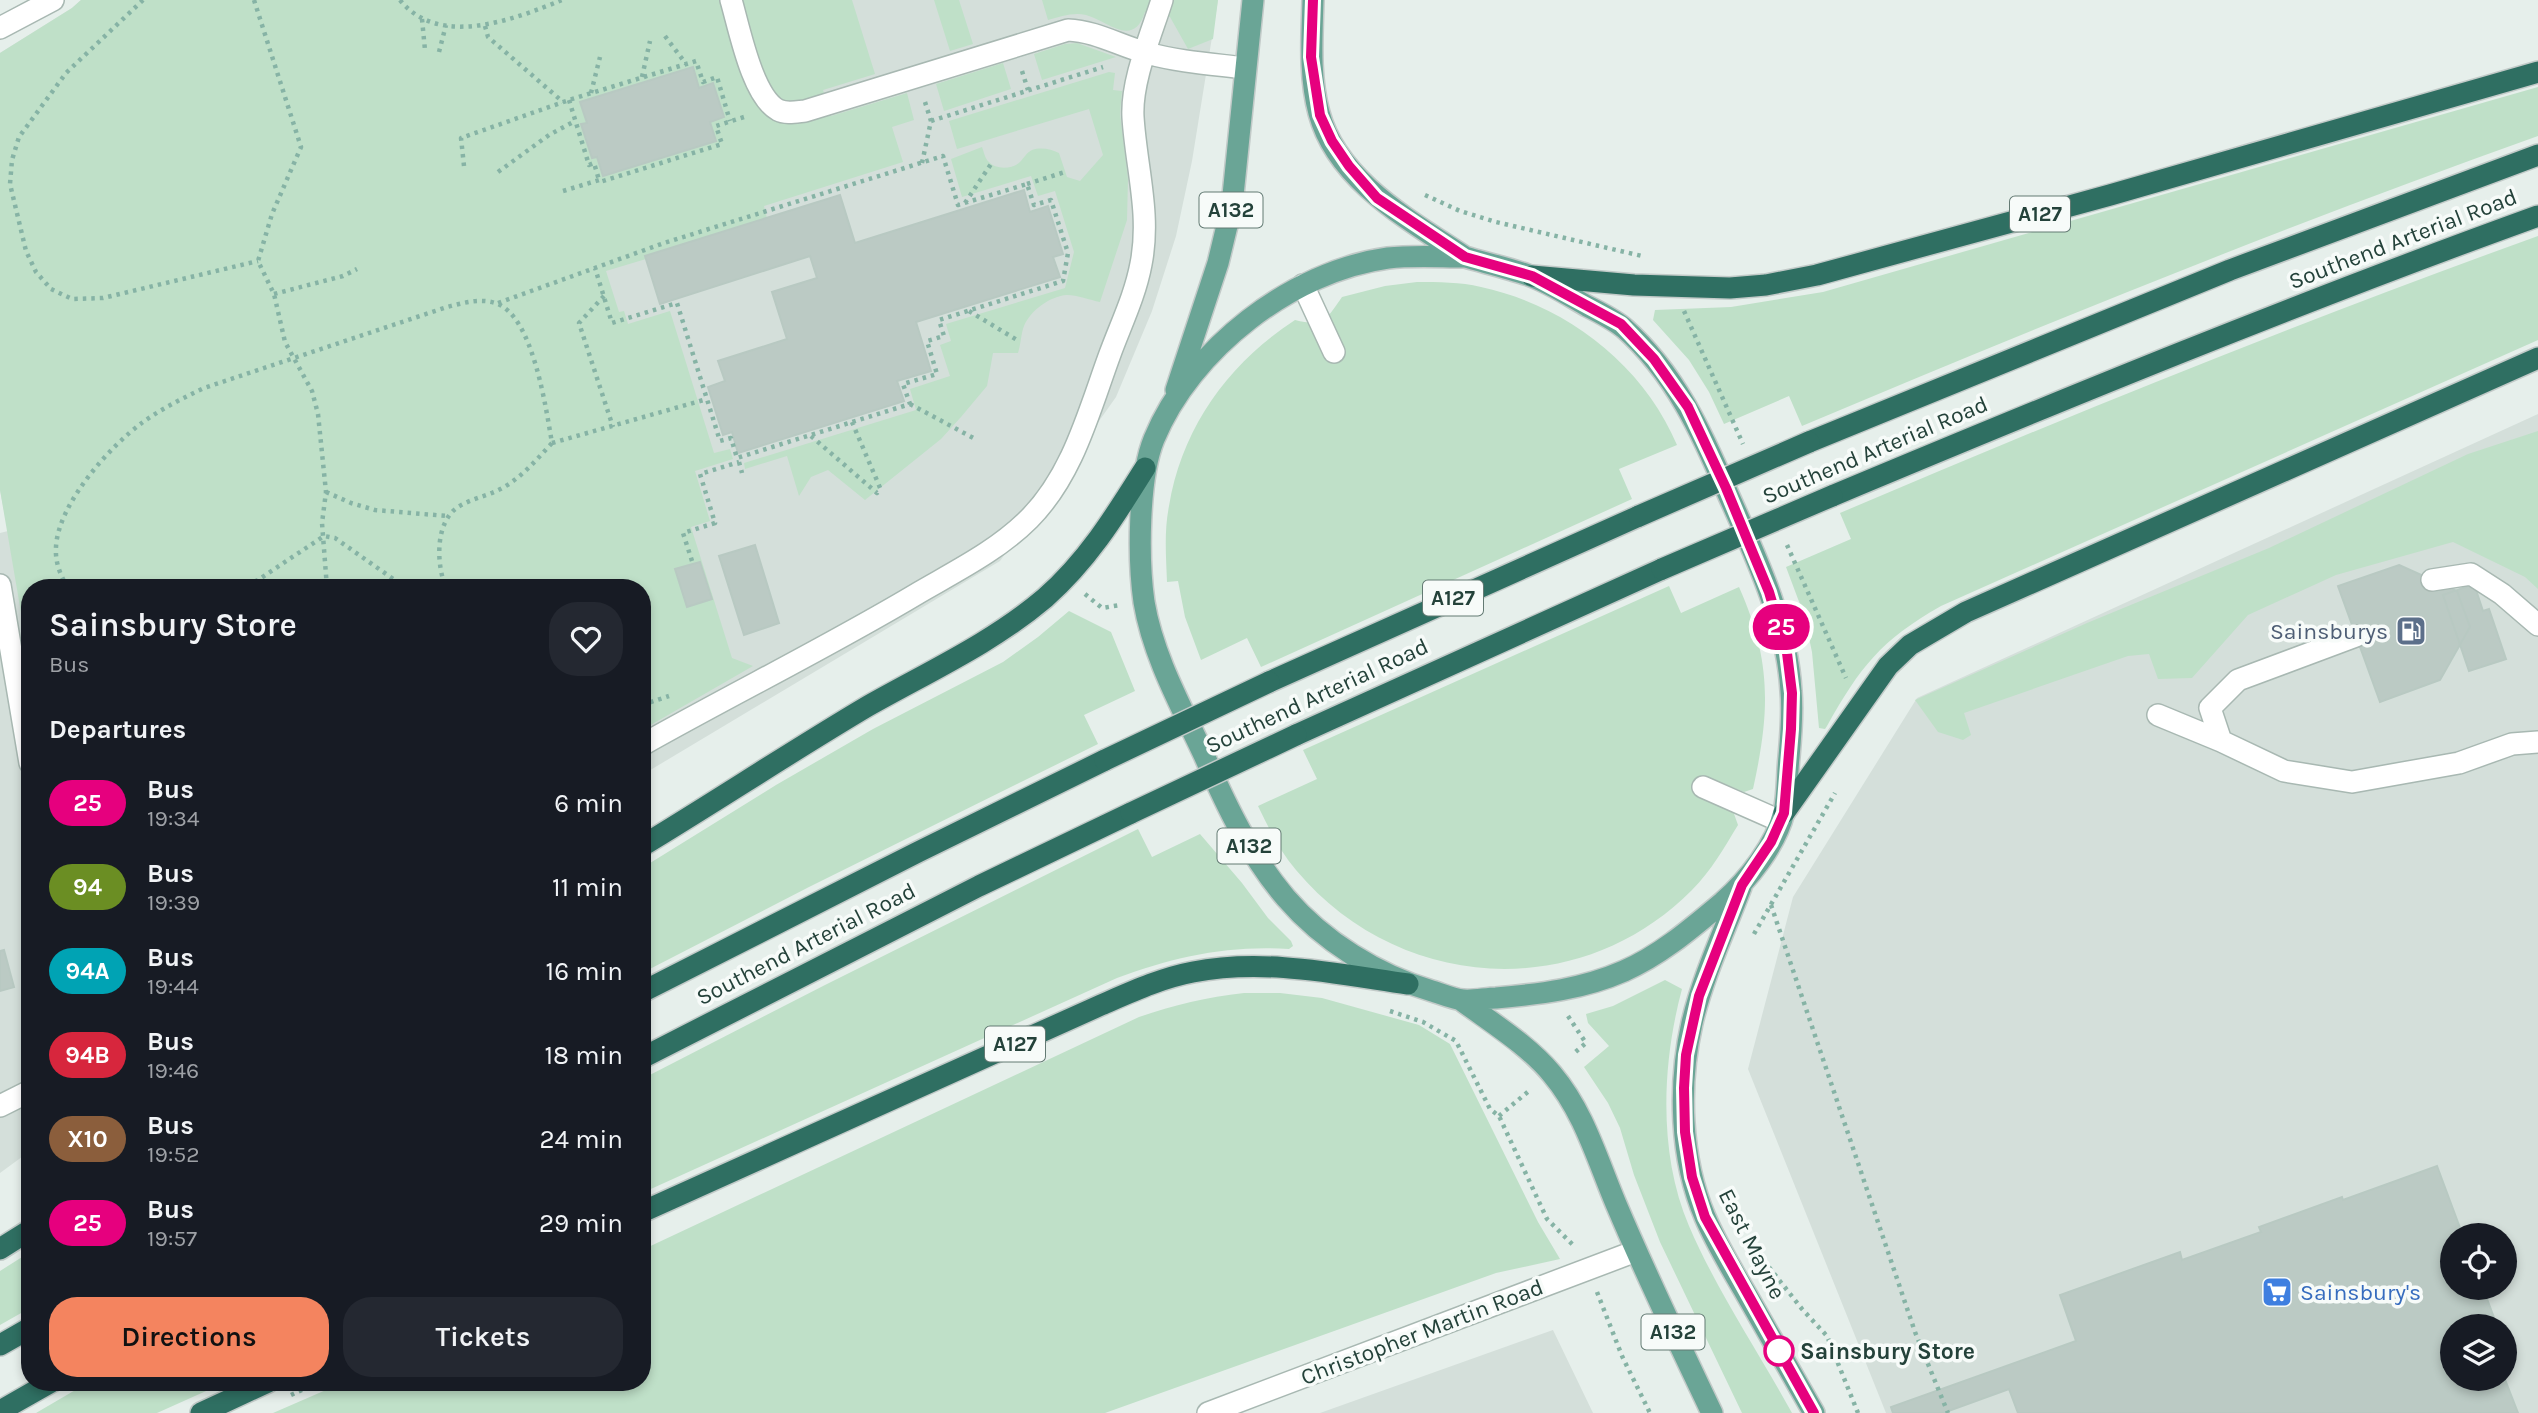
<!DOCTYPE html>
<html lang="en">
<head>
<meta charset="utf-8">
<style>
  body { margin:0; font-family:Karla,sans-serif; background:#242831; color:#f1f3f6; height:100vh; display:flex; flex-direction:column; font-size:26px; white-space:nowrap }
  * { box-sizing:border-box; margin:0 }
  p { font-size:23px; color:#9ea1a6 }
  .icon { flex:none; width:38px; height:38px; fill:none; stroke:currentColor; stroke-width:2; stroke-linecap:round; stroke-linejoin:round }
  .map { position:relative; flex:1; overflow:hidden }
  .side { position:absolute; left:21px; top:579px; width:630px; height:812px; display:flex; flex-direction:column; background:#171b24; border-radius:28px; box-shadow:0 4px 10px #0003 }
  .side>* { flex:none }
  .badge { padding:0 14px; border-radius:23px; font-size:24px; line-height:46px }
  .tools { position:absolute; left:2440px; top:1223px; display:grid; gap:14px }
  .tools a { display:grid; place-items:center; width:77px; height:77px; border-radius:50%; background:#171b24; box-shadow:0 4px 10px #0003; font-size:35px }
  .map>.badge { position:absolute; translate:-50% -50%; box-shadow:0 0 0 4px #fff }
  h2 { padding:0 28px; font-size:26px; line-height:63px }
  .round { display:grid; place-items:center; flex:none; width:74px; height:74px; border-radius:28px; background:#242831 }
  .summary { display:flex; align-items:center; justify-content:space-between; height:119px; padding:0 28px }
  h1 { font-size:33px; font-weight:600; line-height:52px }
  .button { display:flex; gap:14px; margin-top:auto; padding:14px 28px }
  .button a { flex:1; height:80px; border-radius:28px; background:#f4845f; color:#111; font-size:28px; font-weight:600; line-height:80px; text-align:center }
  .button a+a { background:#242831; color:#f1f3f6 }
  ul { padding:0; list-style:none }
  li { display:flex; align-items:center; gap:21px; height:84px; padding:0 28px }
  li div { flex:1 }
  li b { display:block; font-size:26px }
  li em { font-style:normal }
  li .badge { min-width:77px; font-weight:700; text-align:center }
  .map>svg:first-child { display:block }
  .built { fill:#d4dfda; fill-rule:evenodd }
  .green { fill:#bfe0c8 }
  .building { fill:#bbcac4; stroke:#b8c9c2; stroke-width:2 }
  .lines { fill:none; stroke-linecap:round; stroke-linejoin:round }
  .minor-casing { stroke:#a8b8b2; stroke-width:24 }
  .major-casing { stroke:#c2cac8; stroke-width:24 }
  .highway-casing { stroke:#c2cac8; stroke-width:24 }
  .path { stroke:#86b3a5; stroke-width:4.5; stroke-dasharray:3.5 5; stroke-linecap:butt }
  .minor { stroke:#fff; stroke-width:21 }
  .major { stroke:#6aa596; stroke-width:21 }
  .highway { stroke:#2f6f62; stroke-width:21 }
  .highway-bridge-casing { stroke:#c2cac8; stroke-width:24; stroke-linecap:butt }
  .highway-bridge { stroke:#2f6f62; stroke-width:21 }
  .line-casing { stroke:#fff; stroke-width:16 }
  .line { stroke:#e6007e; stroke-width:10 }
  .stop-dot { fill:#fff; stroke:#e6007e; stroke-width:3.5 }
  .labels { text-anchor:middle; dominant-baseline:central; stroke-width:7; stroke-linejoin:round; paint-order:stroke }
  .shield { fill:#f7fbf9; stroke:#637a73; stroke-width:2 }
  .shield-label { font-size:21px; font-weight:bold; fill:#24423a }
  .street-label { font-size:23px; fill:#24423a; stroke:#f7fbf9 }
  .service-label { font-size:23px; fill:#4e5e75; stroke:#f7fbf9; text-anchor:end }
  .shop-label { font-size:23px; fill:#366cbe; stroke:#f7fbf9; text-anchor:start }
  .stop-label { font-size:23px; font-weight:bold; fill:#24423a; stroke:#f7fbf9; text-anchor:start }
</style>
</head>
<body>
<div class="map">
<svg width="2538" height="1413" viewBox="0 0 2538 1413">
  <rect width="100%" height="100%" fill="#e6efeb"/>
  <path class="built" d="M81 0H1218L1192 161 1176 236 1152 311 1116 397 1000 561 642 775V588H30V1151L0 1173V533L8 531 0 490V53L72 8Z
    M2538 414V1413H1886L1748 1069 1793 897 1917 698ZM2452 1236H2504V1288H2452ZM2452 1326H2504V1379H2452Z
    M1553 1330 1593 1413H1320Z"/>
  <path class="green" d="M81 0H852L875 74 823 90 831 116 907 93 914 120 892 127 903 162 764 206 767 218 645 256 646 259 606 271 619 312 624 311 628 324 670 311 714 453 730 449 733 459 695 471 710 521 691 527 732 658 753 666 642 730V588H30V665L0 490V53L72 8Z
    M934 0H959L973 44 950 51Z
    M1042 0H1218L1213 39 1188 49 1170 17 1145 12C1133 49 1108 21 1086 15 1073 12 1060 17 1048 20Z
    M1077 43 1116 57 1042 80 1034 54 1065 44Z
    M1003 63 1011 89 944 111 936 84Z
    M1109 72 1115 73 1113 90 1122 91 1120 114 1128 179 1127 220 1100 302C1090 300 1077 295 1067 295 1050 296 1030 311 1024 326 1021 333 1021 344 1018 353H993L987 386 961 417 941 439 865 500 828 470 811 477 799 496 787 456 745 469 744 463 916 410 910 389 950 376 940 345 951 341 946 324 1065 288 1074 252 1055 191 1038 196 1031 176 962 197 951 159 982 147C984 152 985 159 989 162 996 170 1013 169 1020 162 1024 158 1026 153 1032 150 1041 147 1051 149 1059 153L1067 177 1080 181 1103 155 1089 109 957 149 949 121Z
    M2538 87V136C2290 224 2045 324 1802 426L1789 396 1724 424 1709 392 1689 360 1653 320 1655 310 1731 307 1823 292Z
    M2538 236V340L1941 606C1881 640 1860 667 1827 726L1825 729 1819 728 1812 652 1804 615 1786 567 1851 539 1840 513C2070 415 2302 321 2538 236Z
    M1417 282C1439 282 1460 282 1481 287 1565 305 1643 364 1677 445L1619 469 1632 499 1261 667 1247 638 1201 660 1185 617 1178 581 1167 582C1166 556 1164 531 1169 506 1182 427 1229 363 1295 320 1324 327 1326 320 1342 297L1385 286Z
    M2538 431V589L2525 577 2453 542 2336 575 2248 615 2192 678 2158 679 2149 654 2128 656 1964 713 1971 735 1963 740 1938 732 1915 700 2087 623 2269 548 2468 454Z
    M1669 586 1681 613 1739 587C1772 661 1770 712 1753 789L1744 792 1702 775 1694 792 1733 811 1738 825C1724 848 1711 871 1692 890 1579 1004 1398 992 1296 870 1280 851 1269 829 1258 806L1317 779 1303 750Z
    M1069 611 1111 632 1135 691 1084 715 1098 744 809 887 642 973V868L776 785 873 729 1003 662 1038 637Z
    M1138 829 1152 857 1200 834 1242 883 1268 918 1291 941 1293 946 1289 949C1228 945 1173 957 1117 978L642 1193V1079L825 985Z
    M1665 980 1682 989C1662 1063 1658 1154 1689 1226 1717 1291 1758 1351 1792 1413H1742L1660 1242 1634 1175 1620 1128 1608 1103 1584 1067 1609 1046 1588 1023 1586 1014 1613 1006Z
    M1244 993H1280L1322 998 1419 1025 1450 1044 1538 1222 1560 1259 1496 1273 1105 1413H273L342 1383 642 1382V1250L1139 1017C1174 1005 1207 997 1244 993Z
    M30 1252V1308L0 1325V1271Z
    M89 1382H224V1383L157 1413H36Z"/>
  <path class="building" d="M693 67 699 88 713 83 724 117 710 122 716 141 603 176 597 157 592 158 581 124 587 123 580 102Z
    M1024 190 1030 212 1048 206 1063 254 1053 257 1060 277 916 322 931 371 897 381 904 401 738 453 732 432 723 435 708 387 725 381 718 361 787 339 772 292 817 278 810 256 660 304 645 256 840 195 855 243Z
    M755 545 779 623 744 635 719 556Z
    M700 562 712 599 687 607 675 569Z
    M2399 565 2457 591 2470 627 2440 680 2380 702 2338 586Z
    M2474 584 2483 611 2489 609 2506 659 2469 671 2443 595Z
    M4 950 14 987 0 991V951Z
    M2437 1166 2463 1236H2452V1288H2483L2497 1326H2452V1379L2504 1377 2518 1413H2018L2009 1389 1943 1413H1893L1891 1407 2076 1341 2060 1295 2180 1252 2182 1260 2261 1232 2259 1227 2342 1197 2343 1200Z"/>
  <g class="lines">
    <g class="minor-casing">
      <path id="minor" d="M731 0C739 27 752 96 778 110 786 114 795 112 805 111L1068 30C1096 31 1120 46 1147 53 1179 62 1212 64 1245 68
        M0 28 53 0
        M1303 285 1334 352
        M2432 580 2471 574 2502 594 2538 625
        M0 585 30 763
        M2158 715 2221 741 2284 771 2352 782 2459 763 2512 744 2538 742
        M2221 741 2210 708 2238 680 2356 636
        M642 745C734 693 830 646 920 592 958 570 998 550 1029 519 1073 475 1089 411 1110 354 1121 324 1135 296 1141 264 1151 214 1136 167 1133 117 1131 81 1151 35 1162 0
        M1703 787 1780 821
        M0 1106 30 1091
        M1208 1413 1636 1251"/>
    </g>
    <g class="major-casing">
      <path id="major" d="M1313 0C1312 38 1309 76 1319 113 1337 181 1411 221 1465 257
        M1465 257C1486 263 1508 268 1528 275 1548 282 1568 295 1587 306 1599 312 1613 319 1624 328 1675 373 1702 433 1728 494 1756 557 1787 622 1791 691 1793 713 1791 735 1789 757 1787 775 1788 795 1784 812 1776 845 1748 880 1723 902 1693 927 1661 955 1624 971 1583 989 1541 994 1496 998 1486 998 1474 1001 1463 1000 1453 999 1442 994 1432 991 1377 975 1323 941 1286 898 1250 856 1226 805 1204 755 1181 706 1153 656 1144 602 1138 560 1138 478 1154 439 1191 349 1292 271 1388 258 1413 255 1440 257 1465 257Z
        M1176 390 1218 263 1232 205 1253 0
        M1741 887C1724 932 1703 976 1692 1023 1678 1085 1680 1158 1705 1217 1716 1243 1731 1268 1745 1292 1768 1332 1791 1373 1814 1413
        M1461 1000C1492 1023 1528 1045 1552 1074 1584 1112 1597 1159 1616 1204 1646 1275 1679 1344 1712 1413"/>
    </g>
    <g class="highway-casing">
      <path id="highway" d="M1532 276 1634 285 1730 288 1766 285 1817 275 2110 195 2538 72
        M1809 442 2230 270 2538 155
        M1832 496C2066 398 2300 302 2538 216
        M1269 682 1639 516
        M1296 735 1662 569
        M1784 813 1888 666 1910 645 1966 612 2538 358
        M642 846C718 800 792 751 868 706 928 672 992 643 1045 598 1088 560 1115 516 1145 468
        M642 992 918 852 1105 760
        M642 1058 979 886 1131 813
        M642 1212 1101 1005C1131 992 1161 978 1193 972 1264 958 1338 974 1408 984
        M0 1249 30 1230
        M0 1345 30 1328
        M0 1411 51 1382
        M201 1413 268 1382"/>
    </g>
    <path class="path" d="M143 0 66 73 19 137 12 160 10 184 26 251 36 272 51 289 72 299 103 298 258 261
      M254 0 301 147 272 214 258 261 274 294 285 342 312 391 318 414 326 492 322 523 327 588
      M400 0C439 49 515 19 562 0
      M422 19 425 50
      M485 26 488 37 563 102
      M665 36 686 64
      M439 52 446 25
      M1022 71 1028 90
      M642 77 650 41
      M591 93 600 57
      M569 100 589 165 594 163 599 180
      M931 121 1103 67
      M922 163 931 121 925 102
      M464 166 461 138 569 100 696 61 703 82 717 77 730 121
      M498 172 549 135 575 121
      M1027 184 1065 172
      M563 191 599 180 600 182 722 144 716 126 747 116
      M1425 195 1460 211 1496 222 1642 256
      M965 203 991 164
      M274 294 343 276 357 269
      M604 296 579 323 613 427
      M498 303 664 243 943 156 958 205 1027 184 1034 205 1051 200 1068 253 1063 281 939 320 944 336 927 341 937 374 903 384 910 404 737 458 731 438 720 441 677 303 612 323 595 268
      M969 311 1017 340
      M1684 311 1743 444
      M910 404 977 440
      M852 422 881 490
      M811 436 877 493 881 490
      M552 443 707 399
      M739 462 742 473
      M326 492 351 503 375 510 447 516
      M1787 545 1846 678
      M692 561 683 533 715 523 700 474 739 462
      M68 588C60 575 55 562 56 547 58 504 110 446 143 422 163 408 183 398 204 388L447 307C463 303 479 298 495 303 533 314 546 409 552 443 537 459 523 476 504 487 489 496 472 498 458 507 435 522 436 564 446 588
      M239 588 258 580 324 536 335 538 406 588
      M1085 594 1102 608 1120 605
      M642 705 669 696
      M1771 905 1915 1332 1948 1413
      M1754 934 1835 793
      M1390 1011 1423 1022 1456 1041 1490 1109 1499 1116 1547 1219 1575 1247
      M1568 1016 1586 1043 1572 1055
      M1499 1116 1530 1090
      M1753 1247 1802 1309 1827 1336 1858 1413
      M1597 1292 1622 1356 1650 1413
      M291 1395 319 1382"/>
    <use href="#minor" class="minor"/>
    <use href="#major" class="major"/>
    <use href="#highway" class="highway"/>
    <g class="highway-bridge-casing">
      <path id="highway-bridge" d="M1639 516 1809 442
        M1662 569 1832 496
        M1105 760 1269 682
        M1131 813 1296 735"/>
    </g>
    <use href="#highway-bridge" class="highway-bridge"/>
  </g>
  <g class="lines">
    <g class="line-casing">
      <path id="line" d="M1313 0 1311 57 1320 115 1332 141 1349 166 1377 198 1465 257 1532 276 1621 324 1654 359 1688 407 1726 488 1769 592 1787 653 1792 693 1791 729 1784 813 1771 842 1742 885 1699 996 1686 1055 1684 1088 1685 1132 1692 1177 1705 1217 1814 1413"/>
    </g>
    <use href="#line" class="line"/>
  </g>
  <defs>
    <g id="fuel-square" transform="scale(1.575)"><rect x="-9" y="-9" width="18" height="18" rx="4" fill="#5c6f8a" stroke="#f7fbf9"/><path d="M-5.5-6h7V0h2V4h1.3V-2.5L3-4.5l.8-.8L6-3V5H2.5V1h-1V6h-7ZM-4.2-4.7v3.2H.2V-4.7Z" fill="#fff"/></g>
    <g id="supermarket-square" transform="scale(1.575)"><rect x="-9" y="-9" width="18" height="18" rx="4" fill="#3f7fe0" stroke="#f7fbf9"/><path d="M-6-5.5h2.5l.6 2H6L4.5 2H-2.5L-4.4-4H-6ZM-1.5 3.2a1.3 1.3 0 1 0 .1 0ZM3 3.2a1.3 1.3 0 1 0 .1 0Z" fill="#fff"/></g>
  </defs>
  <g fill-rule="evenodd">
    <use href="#fuel-square" x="2411" y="631"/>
    <use href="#supermarket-square" x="2277" y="1292"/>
  </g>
  <circle class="stop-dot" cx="1779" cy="1351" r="14"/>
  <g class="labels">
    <g class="shield">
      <rect x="1199.5" y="192.5" width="63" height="35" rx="5"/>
      <rect x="2010" y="196.5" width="60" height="35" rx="5"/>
      <rect x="1423" y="580.5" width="60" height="35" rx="5"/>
      <rect x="1217.5" y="828.5" width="63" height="35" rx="5"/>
      <rect x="985" y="1026.5" width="60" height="35" rx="5"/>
      <rect x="1641.5" y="1314.5" width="63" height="35" rx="5"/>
    </g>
    <g class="shield-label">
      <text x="1231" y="210">A132</text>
      <text x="2040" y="214">A127</text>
      <text x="1453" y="598">A127</text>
      <text x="1249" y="846">A132</text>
      <text x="1015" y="1044">A127</text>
      <text x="1673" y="1332">A132</text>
    </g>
    <g class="street-label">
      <text transform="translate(2403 239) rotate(-21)">Southend Arterial Road</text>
      <text transform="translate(1875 450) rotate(-23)">Southend Arterial Road</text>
      <text transform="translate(1317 696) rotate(-25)">Southend Arterial Road</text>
      <text transform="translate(806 944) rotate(-27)">Southend Arterial Road</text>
      <text transform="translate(1752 1244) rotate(63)">East Mayne</text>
      <text transform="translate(1422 1332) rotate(-21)">Christopher Martin Road</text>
    </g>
    <g class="service-label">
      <text x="2388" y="631">Sainsburys</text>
    </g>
    <g class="shop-label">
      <text x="2300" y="1292">Sainsbury's</text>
    </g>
    <g class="stop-label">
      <text x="1800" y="1351">Sainsbury Store</text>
    </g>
  </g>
</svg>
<div class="tools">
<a><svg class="icon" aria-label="locate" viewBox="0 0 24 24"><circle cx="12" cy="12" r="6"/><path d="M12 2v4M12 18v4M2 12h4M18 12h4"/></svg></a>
<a><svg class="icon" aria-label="layers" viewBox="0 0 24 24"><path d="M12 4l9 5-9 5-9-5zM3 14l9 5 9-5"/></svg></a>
</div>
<b class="badge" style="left:1781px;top:627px;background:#e6007e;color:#fff">25</b>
<section class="side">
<div class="summary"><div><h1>Sainsbury Store</h1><p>Bus</p></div><a class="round"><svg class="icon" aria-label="heart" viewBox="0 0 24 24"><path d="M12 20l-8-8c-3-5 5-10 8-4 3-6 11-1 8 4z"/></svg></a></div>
<h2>Departures</h2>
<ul>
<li><span class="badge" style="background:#e6007e;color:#fff">25</span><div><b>Bus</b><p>19:34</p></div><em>6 min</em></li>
<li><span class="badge" style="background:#6b8e23;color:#fff">94</span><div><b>Bus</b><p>19:39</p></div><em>11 min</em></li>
<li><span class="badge" style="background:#00a3b4;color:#fff">94A</span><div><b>Bus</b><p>19:44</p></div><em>16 min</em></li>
<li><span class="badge" style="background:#d7263d;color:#fff">94B</span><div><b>Bus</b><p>19:46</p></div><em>18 min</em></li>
<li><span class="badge" style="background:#8b5e3c;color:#fff">X10</span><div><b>Bus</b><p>19:52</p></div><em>24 min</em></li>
<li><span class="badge" style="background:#e6007e;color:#fff">25</span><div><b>Bus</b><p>19:57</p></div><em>29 min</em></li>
</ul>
<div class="button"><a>Directions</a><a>Tickets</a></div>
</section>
</div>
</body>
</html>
